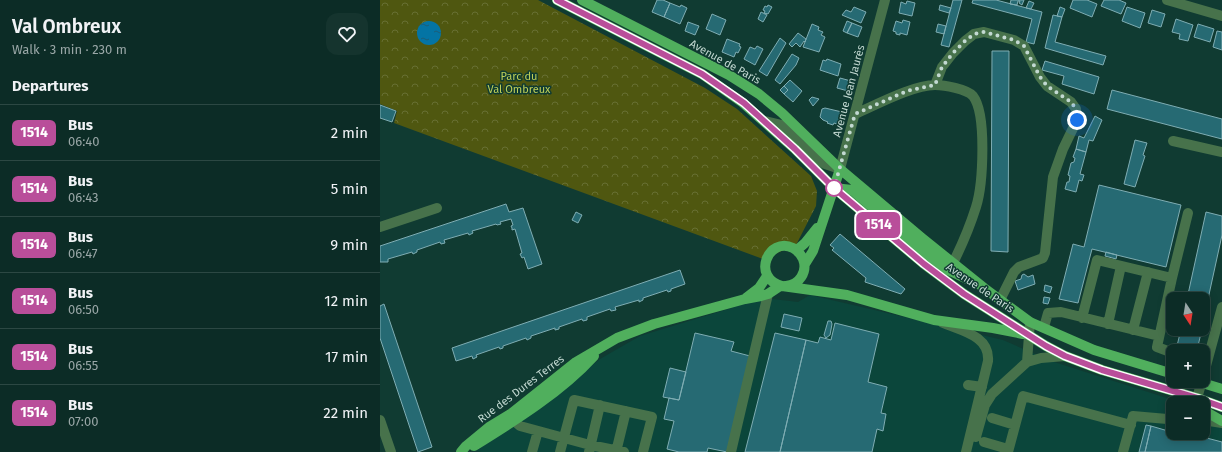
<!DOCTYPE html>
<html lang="en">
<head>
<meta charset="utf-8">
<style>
  body { margin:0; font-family:"Fira Sans",sans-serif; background:#15342e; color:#f1f3f6; height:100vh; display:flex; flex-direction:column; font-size:15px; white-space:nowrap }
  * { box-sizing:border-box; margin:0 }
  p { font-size:13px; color:#9aa7a7 }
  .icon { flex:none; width:22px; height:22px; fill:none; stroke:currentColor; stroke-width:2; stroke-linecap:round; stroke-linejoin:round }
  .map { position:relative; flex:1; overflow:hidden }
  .sheet { display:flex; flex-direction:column; background:#0c2c26; width:380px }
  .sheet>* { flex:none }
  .badge { padding:0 8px; border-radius:6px; font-size:14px; line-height:26px }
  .needle { width:26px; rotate:168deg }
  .buttons { position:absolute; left:786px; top:292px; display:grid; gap:8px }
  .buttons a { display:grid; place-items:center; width:44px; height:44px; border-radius:8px; background:#0c2c26; box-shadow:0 2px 10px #0003,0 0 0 1px #2c4843; font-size:20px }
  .you { position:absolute; width:20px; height:20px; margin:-10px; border:3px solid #fff; border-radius:50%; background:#1a73e8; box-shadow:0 0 0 6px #1a73e833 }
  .map>.badge { position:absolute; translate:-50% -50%; box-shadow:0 0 0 2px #fff }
  h2 { padding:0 12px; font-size:15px; line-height:36px }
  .round { display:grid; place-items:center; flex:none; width:42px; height:42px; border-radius:12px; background:#15342e }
  .head { display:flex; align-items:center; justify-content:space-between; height:68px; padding:0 12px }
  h1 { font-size:19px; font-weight:600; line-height:30px }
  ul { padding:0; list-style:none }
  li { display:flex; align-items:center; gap:12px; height:56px; padding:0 12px; border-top:1px solid #2c4843 }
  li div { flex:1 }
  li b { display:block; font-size:15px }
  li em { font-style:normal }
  li .badge { min-width:44px; font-weight:700; text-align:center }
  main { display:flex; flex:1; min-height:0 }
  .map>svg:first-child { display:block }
  .built { fill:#0b463b }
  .park { fill:url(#park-crowns) }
  .water { fill:url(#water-ripples) }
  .building { fill:#266a73; stroke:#7fadb3 }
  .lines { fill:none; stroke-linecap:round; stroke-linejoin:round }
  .minor { stroke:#47724b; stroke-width:10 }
  .major { stroke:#50af5d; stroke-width:10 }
  .line-casing { stroke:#fff; stroke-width:9 }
  .line { stroke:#b94e9a; stroke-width:6 }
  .walk { stroke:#c3d9d2; stroke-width:4; stroke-dasharray:0 7.2 }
  .stop-dot { fill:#fff; stroke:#b94e9a; stroke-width:2 }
  .labels { text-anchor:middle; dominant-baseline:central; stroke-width:3; stroke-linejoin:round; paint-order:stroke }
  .street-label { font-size:11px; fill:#c3d9d2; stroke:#103b32 }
  .park-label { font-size:11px; fill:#bdce58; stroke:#103b32 }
</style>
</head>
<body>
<main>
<section class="sheet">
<div class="head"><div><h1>Val Ombreux</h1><p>Walk · 3 min · 230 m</p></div><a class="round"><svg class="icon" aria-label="heart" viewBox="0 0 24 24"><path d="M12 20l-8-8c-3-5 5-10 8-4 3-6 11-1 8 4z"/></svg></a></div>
<h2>Departures</h2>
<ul>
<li><span class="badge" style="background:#b94e9a;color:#fff">1514</span><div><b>Bus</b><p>06:40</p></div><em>2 min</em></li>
<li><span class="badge" style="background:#b94e9a;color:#fff">1514</span><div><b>Bus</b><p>06:43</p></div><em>5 min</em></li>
<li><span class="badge" style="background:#b94e9a;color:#fff">1514</span><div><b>Bus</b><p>06:47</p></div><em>9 min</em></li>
<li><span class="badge" style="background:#b94e9a;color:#fff">1514</span><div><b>Bus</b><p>06:50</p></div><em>12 min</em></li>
<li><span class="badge" style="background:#b94e9a;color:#fff">1514</span><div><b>Bus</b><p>06:55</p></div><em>17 min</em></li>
<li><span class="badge" style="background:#b94e9a;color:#fff">1514</span><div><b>Bus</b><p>07:00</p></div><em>22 min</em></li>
</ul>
</section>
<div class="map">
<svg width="842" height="452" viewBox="0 0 842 452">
  <defs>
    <pattern id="park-crowns" width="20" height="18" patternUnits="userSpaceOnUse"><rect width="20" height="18" fill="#4f5710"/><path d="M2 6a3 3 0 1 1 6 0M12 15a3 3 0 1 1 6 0" fill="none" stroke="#676f32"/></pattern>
    <pattern id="water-ripples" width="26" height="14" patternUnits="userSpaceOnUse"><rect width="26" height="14" fill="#0474a4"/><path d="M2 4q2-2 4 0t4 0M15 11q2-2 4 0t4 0" fill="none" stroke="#1c5d77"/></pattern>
  </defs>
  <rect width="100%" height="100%" fill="#103b32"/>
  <path class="built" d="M430 295 623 340 671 361 790 399 798 403H793V433H823V415L842 424V452H102L96 451 144 417 220 359 260 336 384 298 418 302Z"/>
  <path class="park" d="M0 0H158L325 88 357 109 431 176 437 191 436 206 416 245 383 259 14 123 17 111 0 104Z"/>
  <path class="water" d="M37 33a12 12 0 1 1 24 0a12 12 0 1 1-24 0Z"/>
  <path class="building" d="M277 0H283L290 3 284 17 272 12Z
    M573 0H582L569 47 561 45Z
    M593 0H616L662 12 654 44 646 42 652 19 592 3Z
    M631 0H644L642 5 639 3 640 1H638L637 5 630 4Z
    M693 0H707L717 4 712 17 690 8Z
    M724 0H739L746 3 741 14 721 6Z
    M527 1 535 3 532 16 519 13 521 2 526 4Z
    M649 1 654 3 651 9 646 8Z
    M290 3 300 7 301 5 307 8 300 24 284 17Z
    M388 5 392 7 388 14 384 13 385 11 383 10 385 6 387 7Z
    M560 5 571 8 569 13 559 10Z
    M474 7 486 12 481 23 462 15 466 10 471 12Z
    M680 7 685 9 682 17 677 16Z
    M747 7 765 13 760 28 742 21Z
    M772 10 785 14 781 27 768 23Z
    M381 12 387 15 383 22 378 19Z
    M332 14 346 20 340 35 326 29Z
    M673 15 682 17 675 42 726 56 723 65 665 48Z
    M796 19 813 25 808 41 799 39 800 34 792 32Z
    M523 20 530 22 527 35 520 33V35L516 34V32L513 31 516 21 522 23Z
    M467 21 472 23 467 33 463 31Z
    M308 22 319 26 315 35 305 31Z
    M472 23 482 27 478 37 467 33Z
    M432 24 439 27 438 30 443 32 441 35 445 37 439 52 423 47Z
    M558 24 566 26 564 34 556 32Z
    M818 24 834 29 830 42 814 37Z
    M837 31 842 32V50L833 47Z
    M418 33 426 39 425 42 424 41 420 47 416 43 412 47 409 44Z
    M400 38 406 43 387 76 379 71Z
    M347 39 360 44 359 46 361 47 358 53 356 52 354 57 342 52Z
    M377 46 383 49 375 65 364 59 370 47 375 49Z
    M612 51H629L628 252 611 251Z
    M412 54 419 58 416 65 400 84 395 80Z
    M447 59 461 64 458 76 440 70 443 60 446 61Z
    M665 61 719 77 714 94 682 84 684 76 662 70Z
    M460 78 471 81 468 91 457 88Z
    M410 80 422 91 413 102 404 94 408 90 404 86Z
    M404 86 408 90 404 94 400 90Z
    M732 90 842 119V139L727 109Z
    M432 97 439 99 433 106 429 100Z
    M0 105 16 111 12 122 0 118Z
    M445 108 462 112 459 125 454 123 453 125 447 123 448 122 443 120 440 117 442 109Z
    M715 116 722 120 713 141 709 140 706 152 696 149 699 136 704 138Z
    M755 140 767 143 763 155 765 156 755 187 744 184Z
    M696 149 706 152 700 174 704 175 702 181 699 180 696 192 685 189 687 182H689L690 176 688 175 691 163 694 162 695 158 693 157Z
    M719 185 801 205 786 267 712 249 698 303 679 299 693 244 704 247Z
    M126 204 129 212 143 208 162 264 148 269 144 257 142 258 140 254 142 253 135 229 132 230V228L131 226 133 225 131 219 120 222 121 224 117 225 116 224 92 231 93 233 89 235 88 233 64 240 65 243 61 244 60 242 37 250V252L33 254 32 252 8 259V262H0V246Z
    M196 212 202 215 198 223 192 220Z
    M826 212 842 216V235L823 322V299H807Z
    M460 234 525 289 521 294 485 282 486 278 452 250 454 248 450 245Z
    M726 252 737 255 736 259 725 256Z
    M300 270 305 284 291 289V291L288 292 287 290 263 298V300L259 302V300L235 307 236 310 231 311 230 309 207 317V320L203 321 202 319 179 327V329L175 330V328L151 336V338L147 340 146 338 123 346V348L120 349 119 347 96 355 97 357 93 359 92 356 76 361 72 348Z
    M644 274 648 277 653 275 655 284 638 290 635 281 641 279 642 275Z
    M665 285 672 287 670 293 664 291Z
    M664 297 670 298 668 304 663 303Z
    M4 304 52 447 38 452 0 338V306Z
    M404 314 422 318 419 331 401 327Z
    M448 321H451L452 324 450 335 446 338 444 335Z
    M455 323 499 334 488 382 507 387 501 413 506 414 503 431 497 429 492 452H400L426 340 438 343 440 337 451 340Z
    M801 329H822L817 350 797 346Z
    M315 333 354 342 351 351 370 356 347 452 328 448 327 452H299L287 449 294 421 284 419 289 398 299 400Z
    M395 333 426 340 400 452H365Z
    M290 368 306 372 299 400 283 397Z
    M766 425 771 426 765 452H759Z
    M771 426 795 433H820L819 436 842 442V452H765Z"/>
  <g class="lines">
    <path class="minor" d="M787 0 842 16
      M555 85 562 67 573 53 585 41 594 34 604 32 634 40 644 46 660 77 667 86 691 102 696 109 697 120 683 149 673 177 665 253 663 258 639 267 634 272 620 300
      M475 114C496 105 533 85 555 85 564 85 587 89 593 96 607 114 603 185 596 207 590 226 582 245 573 263
      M385 121 402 125 420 144 439 160 445 164 460 169 505 0
      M793 141 842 152
      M0 227 57 208
      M792 278 808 213
      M702 318 717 260 792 278 777 347 793 353
      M563 323C582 331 610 336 608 361L586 452
      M728 324 741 266
      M664 327 668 313 681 312 779 336
      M753 330 768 272
      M647 362 650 322
      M823 377 842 307
      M588 385 602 387
      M817 398 822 381
      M132 413 134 421 140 426 210 445 244 452
      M612 418 635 425
      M0 420 11 452
      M823 420 842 423
      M596 437 605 405 612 394 647 362 661 358 685 356
      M604 442 628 449
      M152 452 158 431
      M180 452 194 400 272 417 263 452
      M209 452 220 405
      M236 452 246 411
      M351 452 388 294
      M628 452 643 396 751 425
      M743 452 753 416 787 419 793 418"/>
    <path class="major" d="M177 0 322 74 363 103 415 149 454 188 544 264 584 294 666 346 685 356 722 370 817 398 842 407
      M202 0 349 75 379 94 402 113 460 169 542 238 604 288 650 322 714 350 793 374
      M454 188 472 190 564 268 587 279
      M417 250 425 243 437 228
      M425 264 433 251 460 169
      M406 286C419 285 428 272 423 259 421 254 418 251 413 248 388 236 371 278 402 286L467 295 554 320 613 328 643 334
      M366 298 379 288 387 276
      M816 381 842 389
      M823 410 842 421
      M94 446C136 420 181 392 214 356
      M81 452 86 446 109 427 132 413 196 362 237 338 274 324 365 299 381 296 388 294 400 286"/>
  </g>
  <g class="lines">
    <g class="line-casing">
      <path id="line" d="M177 0 322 74 364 103 415 149 454 188 544 264 584 294 666 346 685 356 722 370 817 398 842 407"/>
    </g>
    <use href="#line" class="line"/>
    <path class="walk" d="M454 188 475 114 527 91 555 85 562 67 573 53 585 41 594 34 604 32 634 40 644 46 660 77 667 86 691 102 696 109 697 120"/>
  </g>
  <circle class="stop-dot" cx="454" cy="188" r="8"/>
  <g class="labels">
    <g class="street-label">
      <text transform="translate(345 62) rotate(29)">Avenue de Paris</text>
      <text transform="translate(469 91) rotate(-75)">Avenue Jean Jaurès</text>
      <text transform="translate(600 288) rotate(34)">Avenue de Paris</text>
      <text transform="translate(141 389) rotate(-37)">Rue des Dures Terres</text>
    </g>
    <g class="park-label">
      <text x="139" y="76">Parc du<tspan x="139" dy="13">Val Ombreux</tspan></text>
    </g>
  </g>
</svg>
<div class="buttons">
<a><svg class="needle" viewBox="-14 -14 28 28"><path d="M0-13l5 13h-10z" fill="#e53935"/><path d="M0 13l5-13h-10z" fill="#9aa7a7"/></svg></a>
<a>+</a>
<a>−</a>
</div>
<div class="you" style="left:697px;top:120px"></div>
<b class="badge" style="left:498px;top:225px;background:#b94e9a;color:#fff">1514</b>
</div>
</main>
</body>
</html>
